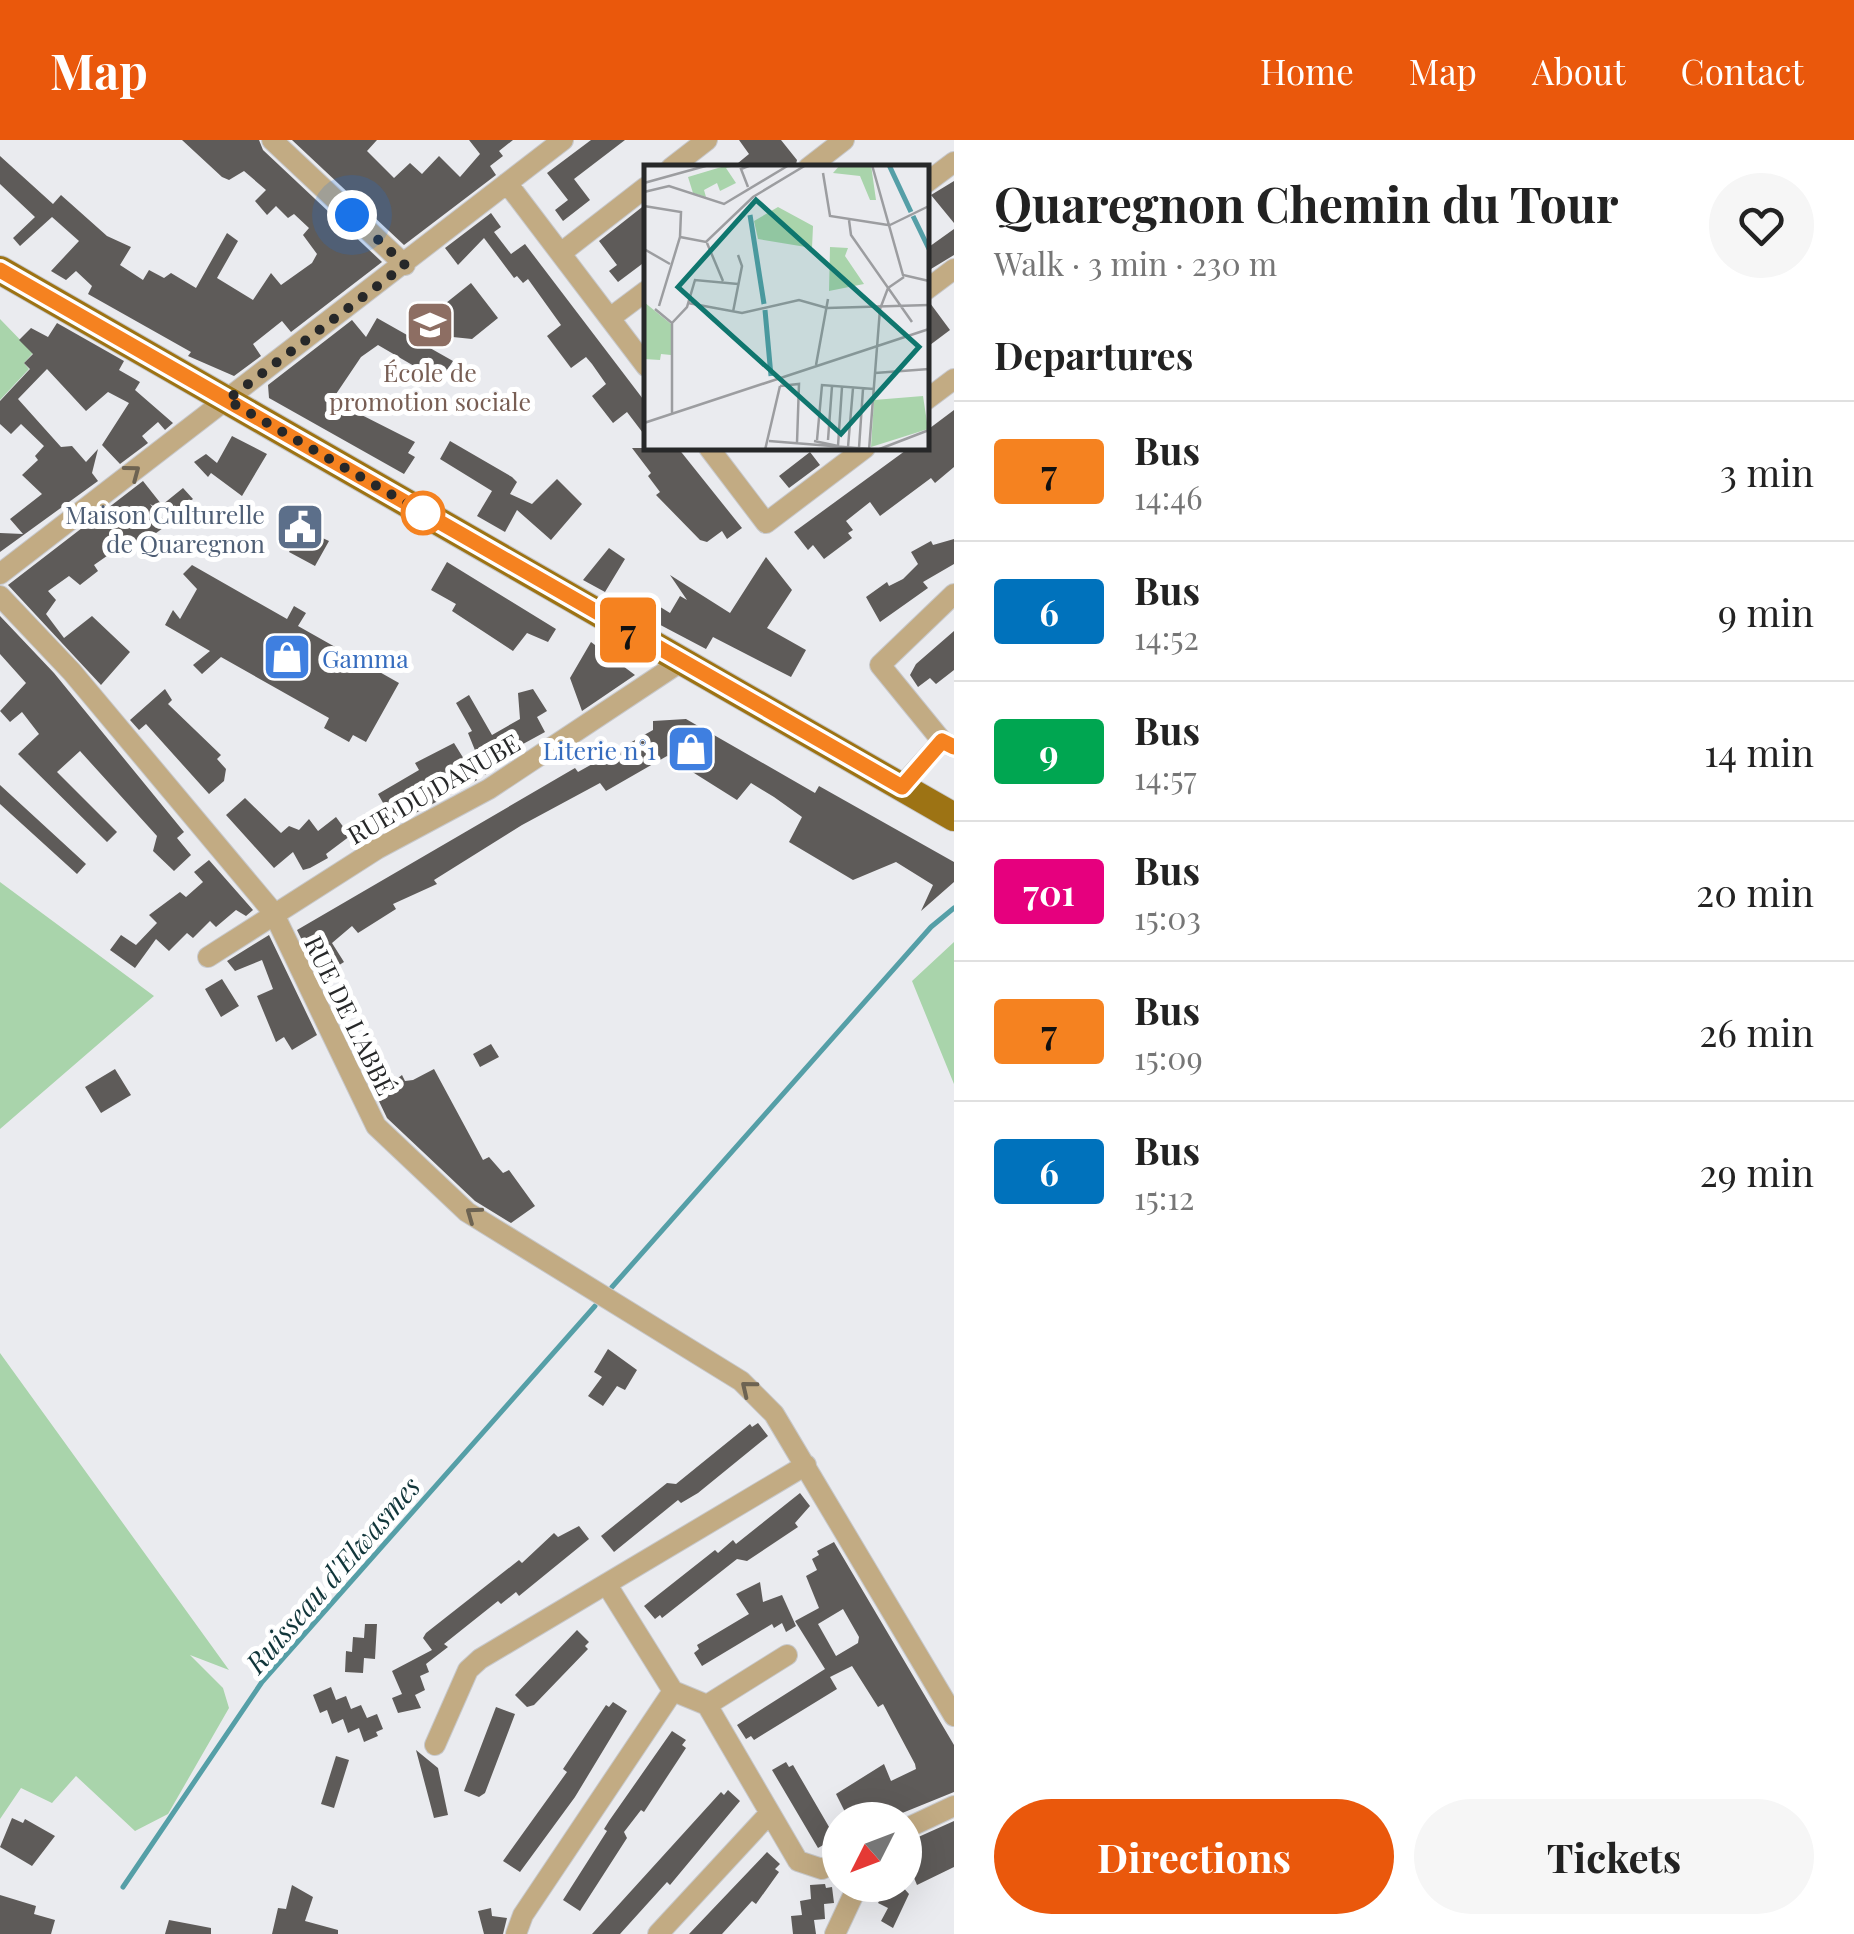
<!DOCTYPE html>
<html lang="en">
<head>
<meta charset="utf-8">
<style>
  body { margin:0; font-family:"Playfair Display",serif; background:#f6f6f6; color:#222; height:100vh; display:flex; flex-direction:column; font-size:38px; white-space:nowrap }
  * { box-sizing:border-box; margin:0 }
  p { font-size:32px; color:#767676 }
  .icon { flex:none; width:55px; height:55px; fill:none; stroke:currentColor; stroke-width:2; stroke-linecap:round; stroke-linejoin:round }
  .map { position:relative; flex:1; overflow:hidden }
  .details { display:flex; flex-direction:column; background:#fff; width:900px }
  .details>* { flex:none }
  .badge { padding:0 20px; border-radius:8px; font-size:35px; line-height:65px }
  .needle { width:65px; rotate:228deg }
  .controls { position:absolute; left:822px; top:1662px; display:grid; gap:20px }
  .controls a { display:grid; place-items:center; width:100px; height:100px; border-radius:50%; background:#fff; box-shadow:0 10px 40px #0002; font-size:50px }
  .you { position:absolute; width:50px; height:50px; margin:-25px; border:8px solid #fff; border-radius:50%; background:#1a73e8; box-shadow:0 0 0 15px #1a73e833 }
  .map>.badge { position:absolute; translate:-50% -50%; box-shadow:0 0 0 5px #fff }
  h2 { padding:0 40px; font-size:38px; line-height:90px }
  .round { display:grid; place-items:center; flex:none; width:105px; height:105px; border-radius:52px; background:#f6f6f6 }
  .head { display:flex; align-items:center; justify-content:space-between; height:170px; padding:0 40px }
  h1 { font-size:48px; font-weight:700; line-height:75px }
  .cta { display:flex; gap:20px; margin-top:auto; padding:20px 40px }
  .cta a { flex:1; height:115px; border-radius:60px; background:#ea580c; color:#fff; font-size:40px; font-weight:700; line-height:115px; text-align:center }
  .cta a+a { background:#f6f6f6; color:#222 }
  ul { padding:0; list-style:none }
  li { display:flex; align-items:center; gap:30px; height:140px; padding:0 40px; border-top:2px solid #e0e0e0 }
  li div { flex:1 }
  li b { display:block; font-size:38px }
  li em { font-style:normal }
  li .badge { min-width:110px; font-weight:700; text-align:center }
  header { display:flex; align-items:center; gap:60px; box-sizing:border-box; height:140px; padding:0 50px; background:#ea580c; color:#fff }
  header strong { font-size:48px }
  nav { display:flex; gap:55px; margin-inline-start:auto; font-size:35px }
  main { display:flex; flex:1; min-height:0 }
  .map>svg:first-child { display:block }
  .green { fill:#a9d4ab }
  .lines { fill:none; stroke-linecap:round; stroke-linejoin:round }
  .stream { stroke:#559fa7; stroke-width:5 }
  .building { fill:#5e5b59; fill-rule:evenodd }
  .minor-casing { stroke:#c7c8cb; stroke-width:22 }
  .major-casing { stroke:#c7c8cb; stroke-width:30 }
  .minor { stroke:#c2ab83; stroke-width:20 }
  .major { stroke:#9d7314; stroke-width:28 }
  .oneway { stroke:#6d6352 }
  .line-casing { stroke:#fff; stroke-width:22 }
  .line { stroke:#f58220; stroke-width:15 }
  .walk { stroke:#272829; stroke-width:10; stroke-dasharray:0 18 }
  .stop-dot { fill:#fff; stroke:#f58220; stroke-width:5 }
  .labels { text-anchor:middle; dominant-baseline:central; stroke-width:10; stroke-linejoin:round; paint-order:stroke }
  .education-label { font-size:25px; fill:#785e54; stroke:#fff }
  .service-label { font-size:25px; fill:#4e5e75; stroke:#fff; text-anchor:end }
  .shop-label { font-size:25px; fill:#366cbe; stroke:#fff; text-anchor:start }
  .street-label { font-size:25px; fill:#272829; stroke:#fff }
  .water-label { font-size:28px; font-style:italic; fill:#11363a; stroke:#fff }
  .inset-river { fill:none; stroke:#559fa7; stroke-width:5 }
  .inset-road { fill:none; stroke:#9c9da0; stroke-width:2.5 }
  .view { fill:#0f766e; fill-opacity:0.15; stroke:#0f766e; stroke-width:5 }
  .inset-edge { fill:none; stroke:#272829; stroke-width:5 }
</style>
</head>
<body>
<header>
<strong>Map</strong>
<nav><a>Home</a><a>Map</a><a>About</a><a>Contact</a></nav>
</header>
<main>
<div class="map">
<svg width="954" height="1794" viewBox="0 0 954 1794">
  <rect width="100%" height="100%" fill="#eaebef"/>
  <path class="green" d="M0 179 33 213 24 223 29 229 0 260Z
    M0 742 154 856 0 989Z
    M954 802V944L912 841Z
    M0 1213 229 1530 190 1515 223 1548 229 1568 168 1674 135 1691 76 1636 52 1663 21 1648 0 1679Z"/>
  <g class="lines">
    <path class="stream" d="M612 1147 931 787 954 768
      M123 1747 262 1542 595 1166"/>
  </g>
  <path class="building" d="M182 0H259L263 10 382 122 291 192 282 181 253 204 261 216 234 236 188 216 191 212 88 154 92 146 76 131 66 140 51 131 79 101 52 77 20 106 13 98 35 77 0 44V16L53 64 61 55 107 96 131 107 120 125 143 140 149 130 164 138 171 133 196 148 227 93 238 101 217 138 253 160 271 133 281 145 312 123 317 114 303 95 309 88 294 74 288 78 276 66 267 75 255 61 266 50 244 31 229 40 222 37Z
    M292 0H377L367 11 394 38 410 23 422 34 439 16 460 37 480 14 469 0H513L499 11 503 16 490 26 496 35 404 105Z
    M591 0H625L574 39 590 60 563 81 555 70 568 60 547 33Z
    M739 0H781L797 20 795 28H732L749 14Z
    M954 41V83L931 55Z
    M646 64V121L618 142 609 131 617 125 599 101Z
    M491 73 501 87 494 92 511 114 525 104 646 263V297L627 272 613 283 592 256 606 244 592 224 586 217 571 228 547 196 561 185 528 139 523 143 517 136 514 138 484 98 458 125 445 108Z
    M954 89V115L926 132V109Z
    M471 143 498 178 472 199 443 196 446 163Z
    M930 163 950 190 926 208V164Z
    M377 178 453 221 444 235 429 227 426 233 378 205 361 217 332 260 415 302 408 313 415 317 404 334 269 258 268 245 352 180 366 197Z
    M57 183 124 221 119 230 140 242 135 250 173 283 165 290 158 282 142 296 148 303 120 324 102 305 129 263 108 252 86 271 47 229 18 259 61 307 72 306 86 322 98 309 92 333 98 341 0 412V393L23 394 10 379 42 354 22 335 38 320 35 316 44 306 21 284 11 294 0 284V261L30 229 24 223 33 214 19 200 31 188 48 197Z
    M954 270V327L935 343 931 338 880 376 870 362 846 381 853 390 848 393 852 398 824 419 813 405 808 410 794 392 909 308H926V291Z
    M232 296 267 314 242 356 211 333 208 337 194 322 206 314 217 323Z
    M450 301 512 337 517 342 510 354 532 364 557 339 582 364 551 400 517 370 505 392 477 376 492 351 440 319Z
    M632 308H678L742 388 727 399 722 391 707 402 700 400 656 355 660 352 648 336 651 333Z
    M810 312 820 325 789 348 779 336Z
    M143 341 162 365 183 348 193 359 170 376 150 364 164 380 160 383 163 388 130 412 125 405 114 411 94 425 98 431 80 445 69 436 48 451 56 460 46 474 64 498 92 476 130 512 101 545 8 445Z
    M277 377 329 401 315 426 289 412 294 403Z
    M954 399V424L923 442 928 448 880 482 866 457 887 442 889 446 903 439 918 424 911 412 931 401 933 405Z
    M609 408 625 419 605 452 583 440Z
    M766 417 792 450 767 488 806 510 791 537 713 497 706 509 649 479 657 465 670 473 680 456 687 460 670 435 730 473Z
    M447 422 556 489 548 502 527 493 513 511 452 471 456 464 431 450Z
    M192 425 287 479 294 466 306 473 298 486 399 543 366 602 353 595 349 602 324 588 329 578 221 517 202 534 193 525 210 511 165 485 173 470 180 479 197 449 183 434Z
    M0 476 54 533 184 692 177 698 191 715 174 731 153 711 157 696 80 611 57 632 117 692 107 702 18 614 39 594 22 572 10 582 0 571 26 543 0 514Z
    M954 491V530L936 544 930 538 918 547 910 535 916 524Z
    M591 502 635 535 582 571 570 538Z
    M165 549 172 560 168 564 221 615 217 619 226 629 224 641 209 654 146 584 139 590 130 580Z
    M533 549 547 571 537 577 545 592 512 610 515 615 485 635 468 593 472 591 456 563 469 555 492 595 520 579 518 553Z
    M686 579 815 653 819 646 954 722V742L921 771 933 745 896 722 853 740 789 702 802 677 774 657 751 643 737 660 667 616 606 651 600 643 522 685 434 740 437 744 393 764 396 769 358 793 352 786 332 803 344 822 320 837 297 790 575 628 578 632 653 590V581Z
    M454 603 477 640 395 684 378 654 419 630 415 623Z
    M0 645 86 724 77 734 0 664Z
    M245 658 281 693 289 686 299 690 309 679 318 691 336 677 350 696 326 714 328 718 310 728 303 730 293 712 274 728 226 675Z
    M209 720 253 770 246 776 236 770 216 787 210 781 193 798 187 793 169 811 156 799 135 828 110 810 121 795 136 805 157 783 149 775 180 752 186 757 203 742 194 732Z
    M269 795 317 895 292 910 284 897 276 902 257 856 273 849 262 820 235 831 227 821Z
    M222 839 239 866 221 877 205 849Z
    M491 904 499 917 480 927 473 914Z
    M115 929 131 955 101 973 85 947Z
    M434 929 483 1020 489 1017 503 1033 509 1030 535 1066 511 1083 475 1061 387 978 376 955 402 935 405 941 413 940Z
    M608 1209 637 1230 625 1250 617 1246 603 1266 588 1256 602 1237 594 1232Z
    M758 1283 768 1296 698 1353 681 1363 678 1360 614 1412 601 1396 667 1343 676 1344 750 1284 752 1287Z
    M800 1353 810 1366 795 1383 798 1387 747 1421 737 1419 662 1478 660 1475 655 1479 644 1466 715 1410 718 1413 733 1400 736 1404Z
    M579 1386 589 1399 519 1456 516 1452 501 1464 498 1461 444 1504 448 1507 426 1524 429 1532 420 1536 425 1550 415 1555 421 1568 398 1573 392 1558 402 1554 392 1531 432 1510 423 1498 426 1493 519 1420 522 1423 554 1393 558 1397Z
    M834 1402 954 1605V1652L885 1680H849L836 1654 884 1624 891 1641 916 1629 915 1624 883 1564 878 1567 852 1526 830 1537 837 1549 754 1600 751 1596 746 1599 737 1585 825 1529 795 1481 819 1468 806 1436 817 1430 812 1419 819 1415 817 1411ZM843 1469 859 1497 858 1503 836 1516 818 1484Z
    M760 1442 763 1462 782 1455 796 1486 786 1492 782 1483 774 1488 772 1484 702 1526 694 1513 699 1509 697 1505 749 1474 736 1454Z
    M365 1484H377L375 1519 364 1518 363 1533 345 1532 346 1511 352 1512 353 1497 364 1498Z
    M577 1490 589 1502 585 1506 588 1509 534 1565 527 1567 515 1555Z
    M331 1547 336 1560 346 1556 351 1569 361 1565 367 1578 377 1574 383 1589 376 1592 378 1596 364 1602 359 1588 348 1593 343 1579 332 1584 327 1570 320 1573 313 1555Z
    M613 1562 627 1571 575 1657 520 1732 503 1721 567 1632 563 1629 606 1565 609 1567Z
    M496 1567 515 1574 485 1653 479 1657 464 1651Z
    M672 1591 686 1600 682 1605 686 1608 644 1672 641 1670 624 1692 627 1698 580 1771 563 1760 607 1691 604 1689 609 1681Z
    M416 1610 438 1628 448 1675 434 1678Z
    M336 1616 349 1620 334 1668 321 1664Z
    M786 1622 789 1627 793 1625 832 1692 828 1694 832 1700 818 1708 772 1630Z
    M728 1650 740 1661 670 1745 667 1742 620 1794H592L721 1652 724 1655Z
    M12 1678 23 1683 25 1679 55 1696 32 1726 0 1707Z
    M954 1681V1727L917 1745 905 1716V1703Z
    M767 1712 780 1724 775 1729 779 1732 756 1764 752 1761 722 1794H689Z
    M825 1744 826 1748 832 1747 834 1763 824 1764 825 1779 814 1780 816 1794H793L791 1776 802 1775 800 1761 811 1759 810 1745Z
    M292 1745 313 1757 305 1781 338 1790V1794H272L278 1768 286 1769Z
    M888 1745H901L909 1754 893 1788 881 1781 888 1768 878 1763Z
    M0 1755 36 1766 34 1774 55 1780 51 1794H0Z
    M491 1768 492 1776 507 1778 503 1794H484L478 1771Z
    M169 1780 211 1788V1794H165Z"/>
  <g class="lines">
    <g class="minor-casing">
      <path id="minor" d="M272 0 405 125
        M671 28 707 0
        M808 28 844 0
        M507 43 646 226
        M926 43 954 22
        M561 113 646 47
        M926 150 954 129
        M610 178 646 151
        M926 260 954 239
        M709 308 766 383 865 308
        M0 434 563 0
        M954 454 880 525 942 601 954 607
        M0 456 72 532 273 772 376 986 467 1072 741 1241 774 1274 954 1576
        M901 647 942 601
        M208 817 377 709 489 649 682 521
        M607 1445 673 1551 707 1565 798 1721 822 1729 840 1720
        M707 1565 787 1515
        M435 1605 468 1530 480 1519 806 1325
        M905 1689 954 1666
        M516 1794 523 1775 673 1551
        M658 1794 770 1673
        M835 1794 858 1745"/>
    </g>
    <g class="major-casing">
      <path id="major" d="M0 130 954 677"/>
    </g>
    <use href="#minor" class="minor"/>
    <use href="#major" class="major"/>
  </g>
  <defs><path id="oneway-chevron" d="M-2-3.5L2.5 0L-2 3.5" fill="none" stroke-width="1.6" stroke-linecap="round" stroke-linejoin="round" transform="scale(2.5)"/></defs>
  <g class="oneway">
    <use href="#oneway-chevron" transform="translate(133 332) rotate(-37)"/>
    <use href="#oneway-chevron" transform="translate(473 1074) rotate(-144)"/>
    <use href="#oneway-chevron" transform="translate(748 1248) rotate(-141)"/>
  </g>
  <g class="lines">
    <g class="line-casing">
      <path id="line" d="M0 130 902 647 942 601 954 607"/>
    </g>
    <use href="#line" class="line"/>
    <path class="walk" d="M352 75 405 125 227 260 434 379 423 373"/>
  </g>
  <defs>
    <g id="school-square" transform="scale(2.5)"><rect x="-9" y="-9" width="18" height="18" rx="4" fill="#8d6e63" stroke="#fff"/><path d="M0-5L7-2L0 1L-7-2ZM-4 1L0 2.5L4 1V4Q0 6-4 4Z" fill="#fff"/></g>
    <g id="civic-square" transform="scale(2.5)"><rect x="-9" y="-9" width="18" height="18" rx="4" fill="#5c6f8a" stroke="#fff"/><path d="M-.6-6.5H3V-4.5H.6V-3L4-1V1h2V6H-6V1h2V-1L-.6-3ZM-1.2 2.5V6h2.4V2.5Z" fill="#fff"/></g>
    <g id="shop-square" transform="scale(2.5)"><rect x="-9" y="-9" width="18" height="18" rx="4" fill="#3f7fe0" stroke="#fff"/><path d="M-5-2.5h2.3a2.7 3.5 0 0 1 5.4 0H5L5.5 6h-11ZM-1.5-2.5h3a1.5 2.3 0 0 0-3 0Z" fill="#fff"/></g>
  </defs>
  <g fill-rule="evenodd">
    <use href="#school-square" x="430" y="185"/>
    <use href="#civic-square" x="300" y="387"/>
    <use href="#shop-square" x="287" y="517"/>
    <use href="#shop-square" x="691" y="609"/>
  </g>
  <circle class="stop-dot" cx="423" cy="373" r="20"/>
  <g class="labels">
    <g class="education-label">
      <text x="430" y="231">École de<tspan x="430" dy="29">promotion sociale</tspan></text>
    </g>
    <g class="service-label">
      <text x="265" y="373">Maison Culturelle<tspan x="265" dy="29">de Quaregnon</tspan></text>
    </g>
    <g class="shop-label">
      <text x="322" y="517">Gamma</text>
      <text x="656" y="609" text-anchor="end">Literie n°1</text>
    </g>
    <g class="street-label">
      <text transform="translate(433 648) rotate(-30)">RUE DU DANUBE</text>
      <text transform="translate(351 875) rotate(64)">RUE DE L'ABBÉ</text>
    </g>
    <g class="water-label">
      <text transform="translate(332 1434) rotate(-49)">Ruisseau d'Elwasmes</text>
    </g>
  </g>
  <g transform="translate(644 25)">
    <rect width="285" height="285" fill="#eaebef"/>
    <path d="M84 0H98L82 3 92 18 76 26 73 18 60 25 62 32 49 28 44 12ZM196 0H227L232 35H226L216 11 189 8ZM134 42 169 61 168 83 114 74 110 56ZM186 82 204 83 201 91 220 119 185 126ZM0 137 27 159V190L17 189 16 195 0 194ZM279 231 284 264 227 282 230 235Z" fill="#a9d4ab"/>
    <path class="inset-river" d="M245 0 267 47M106 50 120 139M269 51 285 84M121 145 127 211"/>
    <path class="inset-road" d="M228 0 259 110 285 116M179 8 186 51 244 60M0 18 65 0M104 22 97 4 107 0M0 27 25 21 80 39 145 0M0 41 37 47 36 72M205 55 207 70 268 157M246 60 285 41M63 78 79 116M0 84 26 99M44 138 98 148 155 135 183 143 285 140M15 141 36 72 62 77 109 32 162 0M11 144 28 158V248M89 147 98 101 94 90M28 158 43 142 51 115 94 119M172 200 184 134M231 208 285 204M136 221 155 219 153 278M0 258 285 164M173 275 178 220 230 224M184 275 188 221M125 276 225 284M170 276 194 281 198 222M204 282 209 223M215 283 219 224M121 285 136 221M225 285 236 144 244 123 260 112M233 285 285 265"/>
    <path class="view" d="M112 35 275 182 197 269 34 122Z"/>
    <rect width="285" height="285" class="inset-edge"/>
  </g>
</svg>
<div class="controls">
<a><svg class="needle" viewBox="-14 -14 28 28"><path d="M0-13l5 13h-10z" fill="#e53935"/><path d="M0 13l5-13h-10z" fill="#767676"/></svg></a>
</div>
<div class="you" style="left:352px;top:75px"></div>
<b class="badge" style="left:628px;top:490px;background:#f58220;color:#111">7</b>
</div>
<section class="details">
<div class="head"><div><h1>Quaregnon Chemin du Tour</h1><p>Walk · 3 min · 230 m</p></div><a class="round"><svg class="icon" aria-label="heart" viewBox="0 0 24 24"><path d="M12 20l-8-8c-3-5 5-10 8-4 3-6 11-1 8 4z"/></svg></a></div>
<h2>Departures</h2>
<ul>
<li><span class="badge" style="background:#f58220;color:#111">7</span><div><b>Bus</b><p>14:46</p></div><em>3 min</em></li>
<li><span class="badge" style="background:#0072bc;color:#fff">6</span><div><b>Bus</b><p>14:52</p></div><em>9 min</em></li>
<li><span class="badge" style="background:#00a651;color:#fff">9</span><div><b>Bus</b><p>14:57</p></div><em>14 min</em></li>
<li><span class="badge" style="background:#e6007e;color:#fff">701</span><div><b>Bus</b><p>15:03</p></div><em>20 min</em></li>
<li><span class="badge" style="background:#f58220;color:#111">7</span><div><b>Bus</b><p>15:09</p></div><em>26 min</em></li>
<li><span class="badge" style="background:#0072bc;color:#fff">6</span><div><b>Bus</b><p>15:12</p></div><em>29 min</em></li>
</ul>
<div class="cta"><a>Directions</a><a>Tickets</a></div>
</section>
</main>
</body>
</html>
